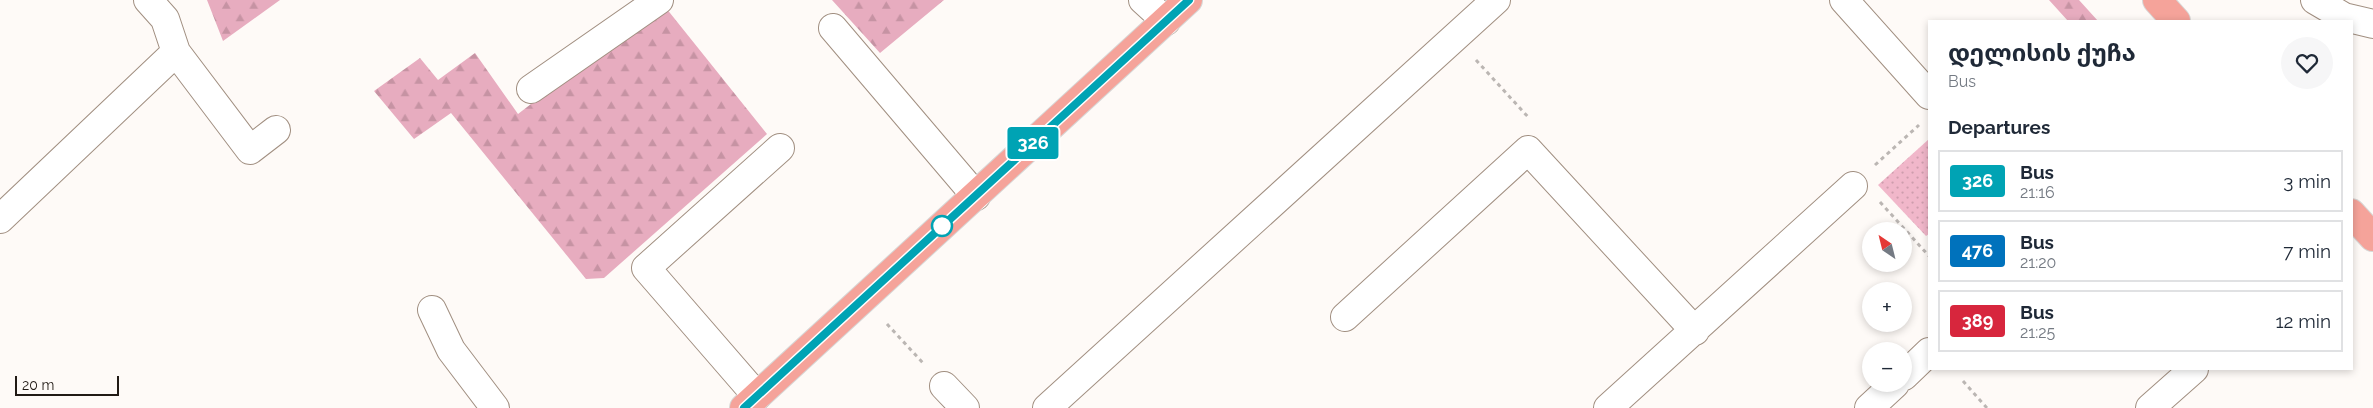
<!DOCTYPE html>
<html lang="en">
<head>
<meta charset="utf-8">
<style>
  body { margin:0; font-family:Raleway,"Noto Sans Georgian",sans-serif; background:#f6f6f7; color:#1f2937; height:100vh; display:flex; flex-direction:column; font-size:19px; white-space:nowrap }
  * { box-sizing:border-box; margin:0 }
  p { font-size:16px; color:#747a83 }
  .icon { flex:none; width:28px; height:28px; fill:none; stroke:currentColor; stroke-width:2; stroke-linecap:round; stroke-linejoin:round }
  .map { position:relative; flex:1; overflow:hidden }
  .drawer { position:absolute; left:1928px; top:20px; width:425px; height:350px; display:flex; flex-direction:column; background:#fff; border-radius:0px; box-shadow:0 2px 8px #0003 }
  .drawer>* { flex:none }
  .badge { padding:0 10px; border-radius:4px; font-size:18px; line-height:32px }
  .needle { width:32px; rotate:325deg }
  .buttons { position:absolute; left:1862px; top:222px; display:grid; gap:10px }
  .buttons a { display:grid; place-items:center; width:50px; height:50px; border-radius:50%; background:#fff; box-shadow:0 2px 8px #0003; font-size:25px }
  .scale { position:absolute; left:15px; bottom:12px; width:104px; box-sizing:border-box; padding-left:5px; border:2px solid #211a15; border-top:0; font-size:14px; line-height:18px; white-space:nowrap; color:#211a15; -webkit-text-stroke:4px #fefaf7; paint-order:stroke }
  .map>.badge { position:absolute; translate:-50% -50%; box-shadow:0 0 0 2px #fff }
  h2 { padding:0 20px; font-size:19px; line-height:45px }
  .round { display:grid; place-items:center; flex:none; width:52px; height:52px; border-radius:26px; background:#f6f6f7 }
  .overview { display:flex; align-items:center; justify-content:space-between; height:85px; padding:0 20px }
  h1 { font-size:24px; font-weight:700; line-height:38px }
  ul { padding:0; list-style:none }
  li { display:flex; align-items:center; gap:15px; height:62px; margin:0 10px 8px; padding:0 10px; border:2px solid #e0e1e3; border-radius:0px }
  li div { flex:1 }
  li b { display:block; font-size:19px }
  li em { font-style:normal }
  li .badge { min-width:55px; font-weight:700; text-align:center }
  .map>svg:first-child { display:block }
  .forest { fill:url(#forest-firs) }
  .park { fill:url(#park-dots) }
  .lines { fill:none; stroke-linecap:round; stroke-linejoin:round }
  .minor-casing { stroke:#a18f81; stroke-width:30 }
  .major-casing { stroke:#d7d6d5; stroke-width:30 }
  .path { stroke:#bbb6b3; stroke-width:3; stroke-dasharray:4 4; stroke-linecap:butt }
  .minor { stroke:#fff; stroke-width:28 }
  .major { stroke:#f5a39a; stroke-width:28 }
  .line-casing { stroke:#fff; stroke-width:11 }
  .line { stroke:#00a3b4; stroke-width:8 }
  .stop-dot { fill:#fff; stroke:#00a3b4; stroke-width:2.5 }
</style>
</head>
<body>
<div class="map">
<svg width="2373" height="408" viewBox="0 0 2373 408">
  <defs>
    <pattern id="forest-firs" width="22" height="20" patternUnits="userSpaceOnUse" patternTransform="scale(1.25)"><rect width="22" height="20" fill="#e7acbf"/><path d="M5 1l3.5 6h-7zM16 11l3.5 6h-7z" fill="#c693a3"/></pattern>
    <pattern id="park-dots" width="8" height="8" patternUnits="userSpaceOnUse" patternTransform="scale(1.25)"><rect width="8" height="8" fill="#f1b7ca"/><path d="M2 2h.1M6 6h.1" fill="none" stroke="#ce9dad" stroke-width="1.8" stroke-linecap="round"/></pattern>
  </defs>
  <rect width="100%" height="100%" fill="#fefaf7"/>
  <path class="forest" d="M207 0H280L223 41Z
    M832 0H944L880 53Z
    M2049 0H2079L2098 21H2068Z
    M662 3 767 134 604 278 586 279 451 113 414 139 374 91 420 58 438 80 475 53 518 114Z"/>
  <path class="park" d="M1929 139V234L1926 236 1878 185Z"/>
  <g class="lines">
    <g class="minor-casing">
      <path id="minor" d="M148 0 165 19 176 52 250 150 276 130
        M1143 0 1166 21
        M1844 0 1929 95
        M2315 0 2344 17 2373 24
        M833 28 976 196
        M531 89 659 0
        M0 219 176 52
        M432 310 451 350 495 408
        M1345 317 1528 150 1695 331
        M1904 376 1929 352
        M944 386 965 408
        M757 396 646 268 780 148
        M1047 408 1496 0
        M1608 408 1853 186
        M1869 408 1895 384
        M2150 408 2194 369"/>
    </g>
    <g class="major-casing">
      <path id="major" d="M2157 0 2176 21
        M2351 213 2373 237
        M744 408 1188 0"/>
    </g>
    <path class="path" d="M1476 60 1529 118
      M1875 165 1919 125
      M1880 202 1929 256
      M887 324 923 363
      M1963 381 1987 408"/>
    <use href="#minor" class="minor"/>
    <use href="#major" class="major"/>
  </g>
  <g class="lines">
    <g class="line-casing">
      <path id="line" d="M744 408 1189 0"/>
    </g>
    <use href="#line" class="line"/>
  </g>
  <circle class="stop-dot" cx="942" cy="226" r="10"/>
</svg>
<div class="buttons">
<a><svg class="needle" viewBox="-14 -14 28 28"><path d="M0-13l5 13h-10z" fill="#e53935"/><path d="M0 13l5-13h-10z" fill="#747a83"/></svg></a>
<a>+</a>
<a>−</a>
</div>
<div class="scale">20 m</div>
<b class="badge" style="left:1033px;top:143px;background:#00a3b4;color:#fff">326</b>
<section class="drawer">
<div class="overview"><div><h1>დელისის ქუჩა</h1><p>Bus</p></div><a class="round"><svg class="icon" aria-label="heart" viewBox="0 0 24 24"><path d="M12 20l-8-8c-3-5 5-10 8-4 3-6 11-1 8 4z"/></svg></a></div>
<h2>Departures</h2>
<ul>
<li><span class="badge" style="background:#00a3b4;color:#fff">326</span><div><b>Bus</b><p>21:16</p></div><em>3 min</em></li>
<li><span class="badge" style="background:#0072bc;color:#fff">476</span><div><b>Bus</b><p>21:20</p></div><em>7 min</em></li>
<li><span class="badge" style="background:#d7263d;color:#fff">389</span><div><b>Bus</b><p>21:25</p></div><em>12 min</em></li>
</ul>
</section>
</div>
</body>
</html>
